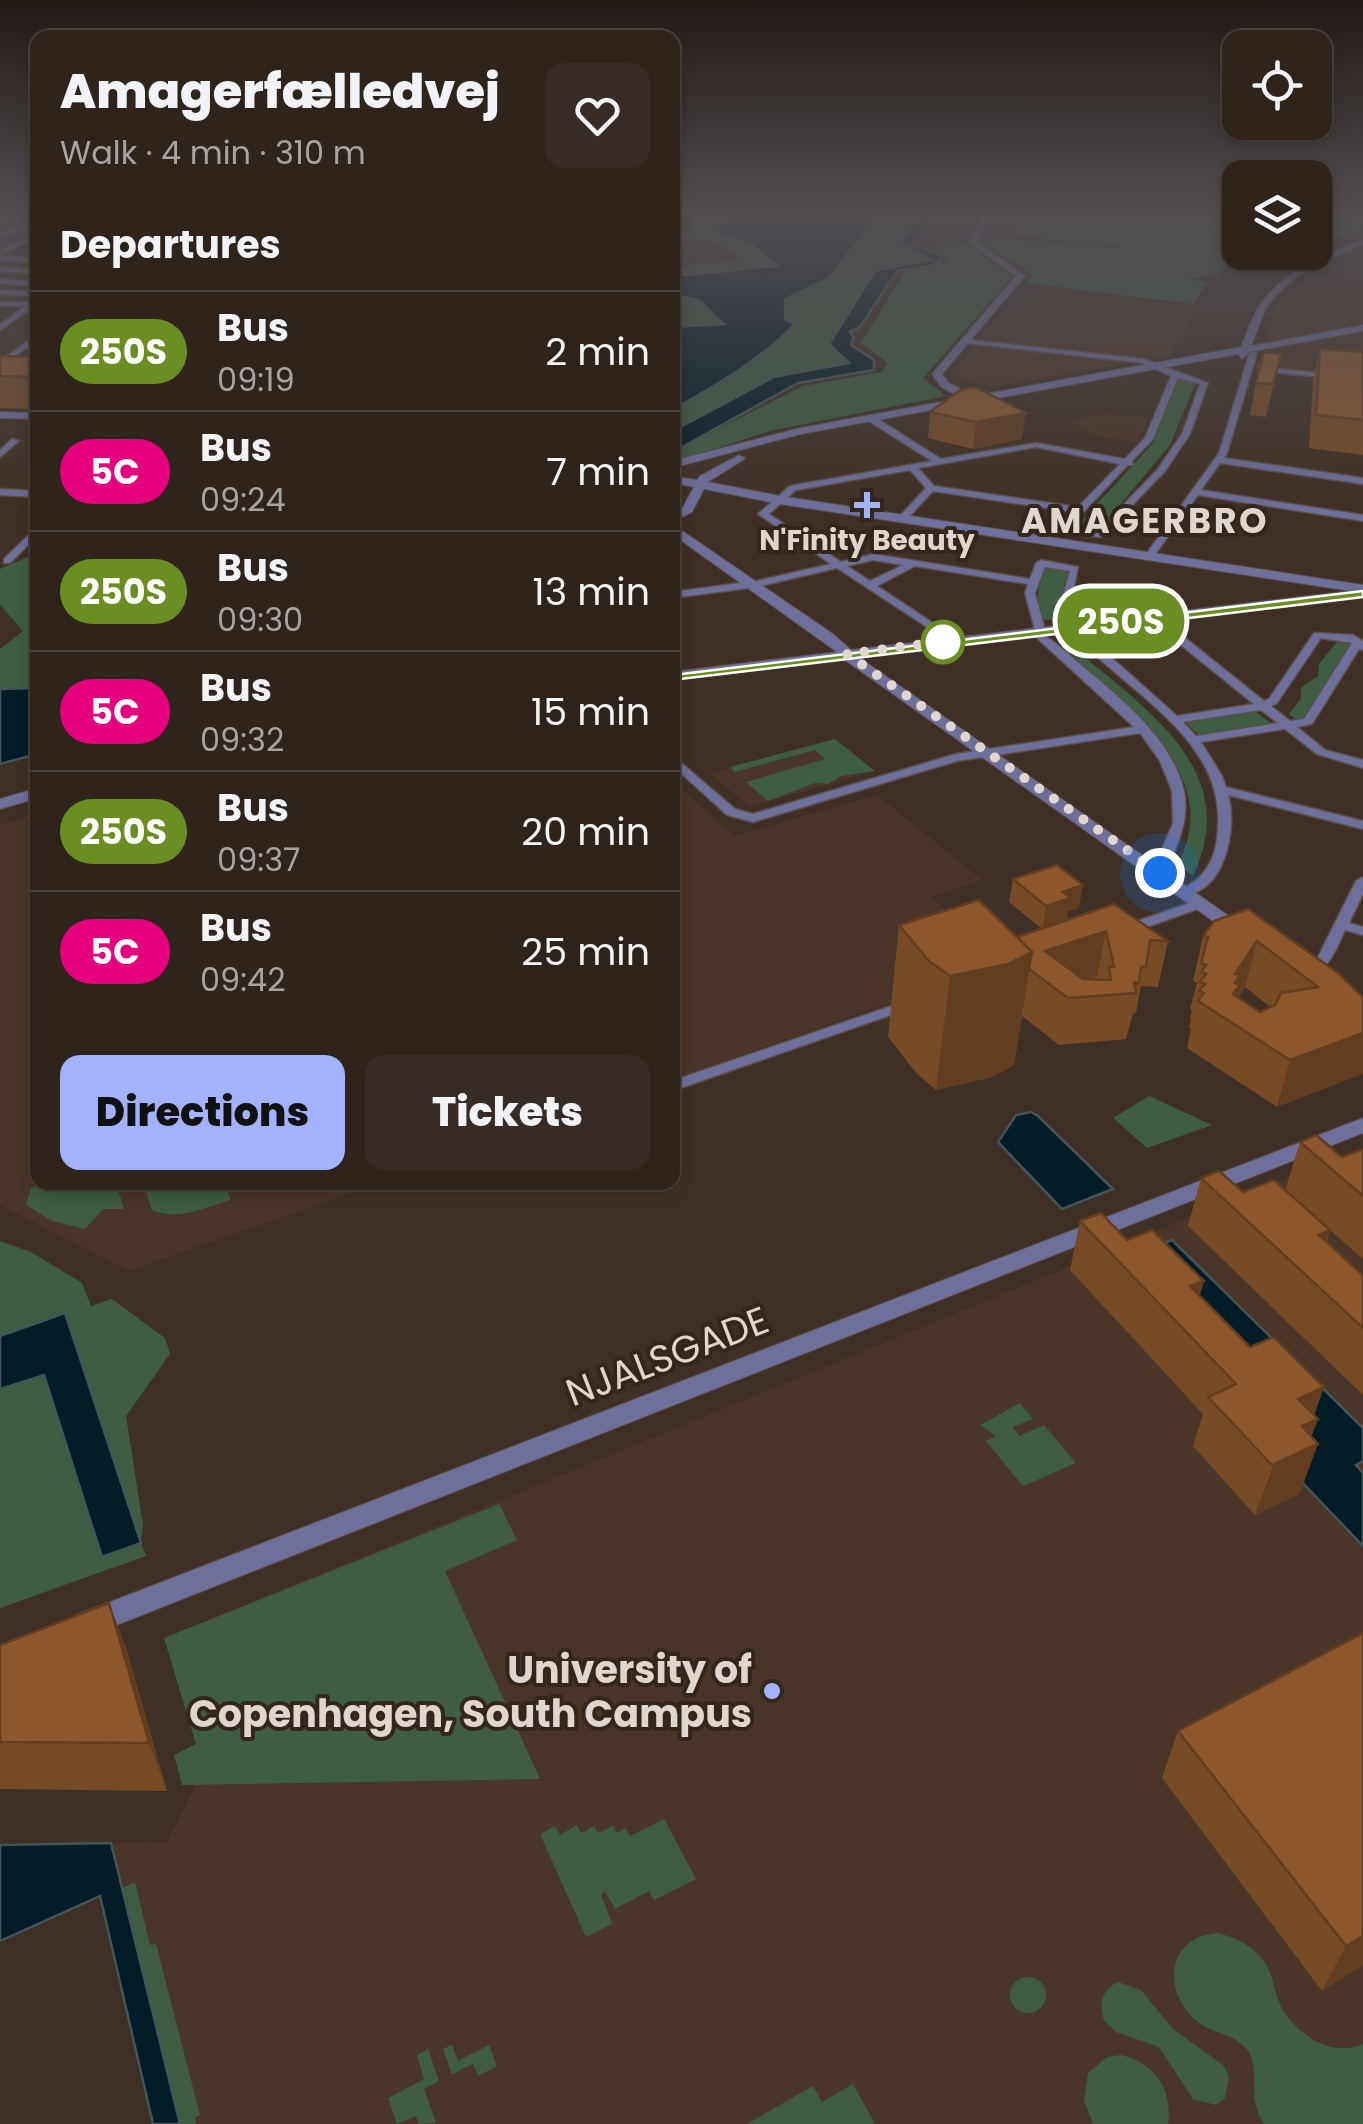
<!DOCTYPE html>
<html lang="en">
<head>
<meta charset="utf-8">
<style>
  body { margin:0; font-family:Poppins,sans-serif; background:#362c25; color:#f1f3f6; height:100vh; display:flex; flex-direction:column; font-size:38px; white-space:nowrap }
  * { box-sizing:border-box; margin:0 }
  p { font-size:32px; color:#a7a4a3 }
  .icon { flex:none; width:55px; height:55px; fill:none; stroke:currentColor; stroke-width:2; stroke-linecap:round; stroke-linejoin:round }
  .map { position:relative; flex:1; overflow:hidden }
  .side { position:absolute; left:30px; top:30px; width:650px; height:1160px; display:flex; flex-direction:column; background:#2e241c; border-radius:20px; box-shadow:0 5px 15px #0003,0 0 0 2px #49413b }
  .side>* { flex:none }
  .badge { padding:0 20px; border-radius:32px; font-size:35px; line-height:65px }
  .buttons { position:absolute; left:1222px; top:30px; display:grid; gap:20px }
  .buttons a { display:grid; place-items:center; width:110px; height:110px; border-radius:20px; background:#2e241c; box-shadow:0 5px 15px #0003,0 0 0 2px #49413b; font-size:50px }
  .you { position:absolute; width:50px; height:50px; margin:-25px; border:8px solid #fff; border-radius:50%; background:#1a73e8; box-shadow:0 0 0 15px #1a73e833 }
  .map>.badge { position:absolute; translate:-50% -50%; box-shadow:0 0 0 5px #fff }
  h2 { padding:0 30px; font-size:38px; line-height:90px }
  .round { display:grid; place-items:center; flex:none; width:105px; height:105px; border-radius:20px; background:#362c25 }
  .summary { display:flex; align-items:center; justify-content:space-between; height:170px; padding:0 30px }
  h1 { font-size:48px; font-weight:800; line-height:75px }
  .button { display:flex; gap:20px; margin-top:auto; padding:20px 30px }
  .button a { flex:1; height:115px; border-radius:20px; background:#a3b2fd; color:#111; font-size:40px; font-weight:800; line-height:115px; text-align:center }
  .button a+a { background:#362c25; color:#f1f3f6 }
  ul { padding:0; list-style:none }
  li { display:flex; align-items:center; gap:30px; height:120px; padding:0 30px; border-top:2px solid #49413b }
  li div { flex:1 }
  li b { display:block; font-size:38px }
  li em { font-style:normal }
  li .badge { min-width:110px; font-weight:700; text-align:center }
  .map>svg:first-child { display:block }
  .built { fill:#4a3628 }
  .green { fill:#3e5d43 }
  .water { fill:#031d26; stroke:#455459; stroke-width:2.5 }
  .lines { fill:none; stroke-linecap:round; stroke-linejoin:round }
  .minor-casing { stroke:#5b4e45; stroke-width:3 }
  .tertiary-casing { stroke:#5b4e45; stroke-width:2 }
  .minor { fill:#6e6f9b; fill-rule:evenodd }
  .tertiary { fill:#6e6f9b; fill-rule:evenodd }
  .wall { fill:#784b27; fill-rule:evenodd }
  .shaded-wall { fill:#623d20 }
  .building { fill:#8c572d; stroke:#623d20; stroke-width:2.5; fill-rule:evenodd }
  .line { fill:#6b8e23; stroke:#fff; stroke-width:2.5 }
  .walk { stroke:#e0d6d0; stroke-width:10; stroke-dasharray:0 18 }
  .poi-dot { fill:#a3b2fd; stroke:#33261c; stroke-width:4 }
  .stop-dot { fill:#fff; stroke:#6b8e23; stroke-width:5 }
  .labels { text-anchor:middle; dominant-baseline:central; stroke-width:8; stroke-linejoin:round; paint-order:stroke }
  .far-poi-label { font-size:28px; font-weight:bold; fill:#e0d6d0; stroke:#33261c }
  .far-district-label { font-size:35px; font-weight:bold; letter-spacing:2.5px; fill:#e0d6d0; stroke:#33261c }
  .near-street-label { font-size:38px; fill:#e0d6d0; stroke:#33261c }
  .near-poi-label { font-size:38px; font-weight:bold; fill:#e0d6d0; stroke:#33261c; text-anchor:end }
</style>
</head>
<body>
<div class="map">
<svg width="1363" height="2124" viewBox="0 0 1363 2124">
  <rect width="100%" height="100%" fill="#3e3026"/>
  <path class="built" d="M1363 247V376L1257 366 1278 304 1308 276Z
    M1042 287 1064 293 1196 307 1169 356 993 387 950 376 1002 311 1024 313Z
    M1106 414 1149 418 1136 442 1100 437 1069 421Z
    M835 739 875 771 749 807 710 773Z
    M672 780 734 836 877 795 982 880 932 897 974 942 1002 963 673 1079Z
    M37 815 38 1182 379 1183 129 1271 0 1205V825Z
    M1327 1161 1363 1191V2124H180L111 1843 167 1842 196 1785H182L174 1755 196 1744 164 1638Z"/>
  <path class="green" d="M695 217H728L716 232 749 243 778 267 673 276V267L743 260 724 246 676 233Z
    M877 217H919L900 243 932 258 875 271 829 344 849 363 774 377 673 431V409L725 381 742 363 780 339 785 299 830 277Z
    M1021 217H1240V252L1270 253 1196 279 1181 278 1207 282 1193 304 1027 283 1034 275 984 244 983 237 1118 249 1121 245 1014 235Z
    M1315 217H1363V231L1315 242Z
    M966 244 1012 277 923 378 946 396 769 431 690 457 673 458 672 452 803 386 881 372 888 363 861 343 905 272 947 262V255L928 247Z
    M682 297 707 304 724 324 673 327V298Z
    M1179 377 1196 382 1170 445 1099 530H1073L1153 443Z
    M37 553V688L0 689V649L23 631 0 605V569Z
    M1045 567 1069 571 1062 595 1065 614 1060 619 1043 620C1036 601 1036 586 1045 567Z
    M1340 638 1352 643 1304 721H1298L1289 714 1301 699V688L1318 676 1319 664Z
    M1081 654C1151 713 1242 773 1193 876L1178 864C1226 772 1124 707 1066 656Z
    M1255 711 1273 725 1200 736 1184 721Z
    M835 739 875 771 841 776 828 784 815 783 768 801 746 782 825 759 815 750 735 772 730 767Z
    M1149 1096 1212 1125 1147 1148 1113 1118Z
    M49 1183H116L124 1209H103L85 1229 52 1221 26 1205 31 1188Z
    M143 1183H225L230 1200C204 1208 179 1221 152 1210Z
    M0 1241 31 1252 82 1283 91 1306 112 1299 165 1338 170 1354 126 1416 143 1525 141 1543 146 1556 0 1608V1389L44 1375 101 1556 141 1543 65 1313 0 1336Z
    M1020 1403 1033 1419 1013 1427 1019 1436 1044 1425 1076 1463 1023 1486 986 1441 996 1436 980 1425Z
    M499 1504 517 1540 445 1571 540 1779 182 1785 174 1755 196 1744 164 1638Z
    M664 1819 696 1879 654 1900 649 1891 615 1909 605 1891 601 1894 612 1924 586 1937 540 1834 555 1826 560 1835 577 1825 581 1833 594 1826 598 1833 613 1826 617 1833 625 1828 630 1836Z
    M135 1882 150 1945 156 1944 200 2115 195 2118 196 2124H180L123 1888Z
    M1218 1933C1236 1938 1252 1945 1263 1960 1272 1972 1273 1984 1277 1997 1288 2029 1329 2060 1363 2044V2124H1264C1245 2094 1262 2074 1248 2051 1235 2032 1207 2034 1191 2016 1161 1983 1171 1936 1218 1933Z
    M1010 1995a18 18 0 1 1 36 0a18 18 0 1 1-36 0Z
    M1118 1982 1141 1990 1173 2029 1223 2065 1229 2077 1225 2098 1216 2105 1193 2099 1159 2047 1116 2032 1104 2021C1099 2003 1101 1990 1118 1982Z
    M452 2045 458 2061 489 2045 497 2066 478 2076 473 2064 452 2074 443 2049Z
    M428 2049 439 2081 424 2089 436 2123 419 2124 416 2116 397 2124 388 2098 424 2079 417 2055Z
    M1121 2055C1155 2063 1173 2089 1168 2124H1093L1084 2100 1088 2073 1107 2057Z
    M853 2084 875 2124H747L813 2086 822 2102Z"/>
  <path class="water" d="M728 217H877L830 277 785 299V319L795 324C761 359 716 386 673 409V327L724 324C703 309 706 294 673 298V276L778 266 749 243 715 232Z
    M919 217H935L913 245 940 255 941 260 930 266 897 271 860 327 850 332 854 338 851 345 874 360V370L798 383 673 452V431L774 377 849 363 829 344 875 271 931 260 900 243Z
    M37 688V754L0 764V689Z
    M1031 1112 1038 1116 1113 1189 1062 1209 998 1142 1016 1115Z
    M1172 1240 1363 1428V1461L1356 1465 1363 1473V1546L1098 1269Z
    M65 1313 141 1543 102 1557 44 1375 0 1389V1336Z
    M111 1843 180 2124H153L100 1896 0 1941V1845Z"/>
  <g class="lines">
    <g class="minor-casing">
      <path id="minor" d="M38 220V224L0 238V234Z
        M34 235 36 238 0 254V250Z
        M0 256 38 259V263L0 260Z
        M0 267 38 270V274L0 271Z
        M0 279 38 282V286L0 283Z
        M0 290 38 292V296L0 294Z
        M38 298V304L0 330V325L25 306H0V302H31Z
        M38 334V340L0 367V361Z
        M962 339 1144 359 1208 383 1190 434 1165 471 1102 537 1070 535 1061 529V525L1074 512 933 491 905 521H899V517L926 488 910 470 796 490 769 514 841 562 873 554 1030 579 1036 563 1041 560 1078 567 1071 602 1079 626 1078 628 1069 626 1061 602 1070 571 1045 567 1035 593 1045 630 1040 633 1035 630 1025 593 1028 584 915 566 877 586 957 639 958 641 953 644 837 568 756 587 672 598V592L756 581 831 564 758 514 790 486 932 461 867 420V416H873L941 459 1036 443 1125 459 1145 438 1171 376 1142 363 965 343ZM1178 378 1200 384 1182 434 1158 469 1097 532 1073 529 1069 527 1128 465H1133L1132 461 1153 439ZM1036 447 1120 464 1078 507 934 486 918 468ZM873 560 903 565 870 581 847 566Z
        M1250 351 1257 353 1227 453 1224 458 1363 478V484L1220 463 1201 490 1363 515V521L1198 495 1151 560H1145V556L1219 453Z
        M1258 367 1363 377V381L1261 371Z
        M12 439 19 441 0 457V450Z
        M0 489 38 491V497L0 495Z
        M38 526V535L10 563H4V559Z
        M1156 621H1164L1264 701 1269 699 1314 633 1353 635 1363 641V650L1359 649 1312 724 1297 727 1325 750 1363 760V768L1317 754 1285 729 1201 742 1222 776 1226 787 1363 821V829L1228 795C1238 827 1225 896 1181 895L1179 892C1187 886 1197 881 1203 873 1215 859 1218 840 1218 823 1222 737 1124 690 1074 634L1083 632 1177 716 1254 704 1156 625ZM1321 638 1352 643 1304 719 1290 721 1271 706 1277 703ZM1261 710 1278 723 1196 736 1183 722Z
        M1043 635C1056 642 1068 654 1080 664 1119 697 1172 738 1184 791 1189 814 1181 838 1171 859L1148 869 1142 865 1160 854 1173 823 1172 791 1160 761 1140 733 957 761 753 822 727 815 672 765V755L735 809 753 814 956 754 1134 727 1039 640 1038 638Z
        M1363 877V894L1349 923 1363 927V935L1345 930C1336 950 1326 977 1301 976L1299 973 1317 959 1356 881Z
        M1201 899 1206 900 1208 903 1206 906 1130 933H1120L1118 930 1120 927Z
        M909 1000 914 1001 916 1004 914 1007 672 1091V1081Z"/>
    </g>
    <g class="tertiary-casing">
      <path id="tertiary" d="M983 217H991L977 242 1025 276 942 374 949 383 974 396 1241 347C1247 333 1252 316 1261 303 1285 270 1326 253 1363 240V245C1329 259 1288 275 1267 307 1261 319 1256 333 1251 346L1363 325V331L1249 352 1242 359 1238 354 801 434 672 468V461L800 428 962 398 941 387 932 374 1016 276 969 243Z
        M0 412 38 413V419L0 418Z
        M739 455 745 458 743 460 708 482 780 496 1363 585V593L1352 591 1358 595 1351 599 860 658 1246 928 1249 932 1246 936H1234L845 660 672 680V672L837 652 672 534V524L833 634 851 650 1351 591 780 504 704 489 692 512 672 522V513L683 507 694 487 672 483V476L697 480 700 476Z
        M38 788V798L0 809V799Z
        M1363 1118V1133L99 1632 89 1635 79 1632 75 1623 79 1614Z"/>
    </g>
    <use href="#minor" class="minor"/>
    <use href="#tertiary" class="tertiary"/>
  </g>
  <path class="wall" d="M1320 349 1363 352V455L1309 448 1313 380Z
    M1281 354 1266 417 1250 415 1256 383Z
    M0 356 38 357 33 409 0 408Z
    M962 389 1022 439 973 449 928 438 930 412Z
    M38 814V838L32 831 28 817Z
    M1013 879 1079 908 1068 911 1067 920 1168 941 1158 987 1141 986 1136 1013H1133L1126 1039 1059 1045 1022 1016 1014 1065 992 1077 936 1090 917 1074 888 1037 899 925 1017 937 1042 929 1009 902Z
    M1214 921 1338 973 1277 1107 1187 1048 1191 1029 1189 1028 1191 1019 1190 1018 1192 1010 1190 1009 1197 983 1193 981 1203 936ZM1245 987 1270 1007 1260 1012 1238 998Z
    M1300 1142 1342 1157 1363 1149V1259L1330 1230 1327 1242 1363 1275V1395L1188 1226 1201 1178 1243 1192 1285 1190Z
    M1080 1221 1127 1240 1204 1281 1199 1296 1318 1419 1311 1436 1300 1493 1255 1515 1193 1446 1203 1414 1070 1270Z
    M109 1603 127 1651 167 1791 0 1789V1645Z
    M1363 1633V1965L1322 1991 1162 1778 1178 1731Z"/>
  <path class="shaded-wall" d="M688 232V245L672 260V247Z
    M1281 354 1274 385 1266 417 1273 384Z
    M38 366V405L33 409 26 377Z
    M1026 413 1022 439 973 449 976 422Z
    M1083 885 1079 908 1068 911 1067 921 1043 929 1046 906 1063 892Z
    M1106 931 1097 976 1057 990 1045 951Z
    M1257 941 1245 987 1224 1020 1235 974Z
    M1032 952 1014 1065 992 1077 936 1090 950 976Z
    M1363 1033V1074L1277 1107 1290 1060Z
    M1330 1230 1314 1279 1319 1235Z
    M1204 1281 1190 1330V1286Z
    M1324 1387 1312 1422 1318 1419 1307 1449 1318 1444 1300 1493 1255 1515 1298 1399Z
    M109 1603 127 1651 167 1791 149 1743Z
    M1363 1936V1965L1322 1991 1346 1946Z"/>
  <path class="building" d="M672 230 688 232 672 247Z
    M1320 349 1363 352V420L1316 415Z
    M1264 352 1281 354 1273 384 1256 383Z
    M0 356 38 357V366L26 377 0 376Z
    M975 387 1026 413 976 422 930 412 962 389Z
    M38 814V829L28 817Z
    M1057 865 1083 885 1063 892 1071 898 1046 906 1013 879Z
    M979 900 1032 952 1008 964 950 976 929 961 899 925Z
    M1114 904 1168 941 1150 940 1146 967H1141L1139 983H1134L1136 993 1068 998 1029 969 1032 952 1017 937ZM1106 931 1114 967H1109L1111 980 1083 979 1045 951Z
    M1248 909 1338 973 1363 997V1033L1290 1060 1198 1001 1204 993 1199 991 1205 984 1200 982 1206 974 1201 972 1206 965 1201 963 1208 937 1203 936 1214 921ZM1257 941 1318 987 1281 993 1275 1005 1260 1012 1233 994 1240 985 1235 983 1240 975 1235 974Z
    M1316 1135 1342 1157 1363 1149V1196L1300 1142Z
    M1219 1171 1243 1192 1274 1180 1330 1230 1319 1235 1363 1275V1328L1201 1178Z
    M1101 1213 1127 1240 1152 1230 1204 1281 1190 1286 1250 1347 1274 1337 1324 1387 1298 1399 1318 1419 1302 1426 1318 1444 1272 1465 1208 1397 1236 1384 1080 1221Z
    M109 1603 149 1743 0 1742V1645Z
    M1363 1633V1936L1346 1946 1178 1731Z"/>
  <linearGradient id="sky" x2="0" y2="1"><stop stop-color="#221a15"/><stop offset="0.42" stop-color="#524e52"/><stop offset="1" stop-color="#524e52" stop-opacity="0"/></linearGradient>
  <rect width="1363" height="514" fill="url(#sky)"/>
  <path class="line" d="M1363 591V597L672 680 665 676Z"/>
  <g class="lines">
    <path class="walk" d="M943 642 945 635 954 640 847 654 1160 873"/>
  </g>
  <g class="poi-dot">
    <path d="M862 490h10v10h10v10h-10v10h-10v-10h-10v-10h10z"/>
    <circle cx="772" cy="1691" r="10"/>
  </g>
  <circle class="stop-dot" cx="943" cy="642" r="20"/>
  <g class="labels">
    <g class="far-poi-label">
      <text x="867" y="540">N'Finity Beauty</text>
    </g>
    <g class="far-district-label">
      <text x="1145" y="520">AMAGERBRO</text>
    </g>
    <g class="near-street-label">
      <text transform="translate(667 1356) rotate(-21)">NJALSGADE</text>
    </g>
    <g class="near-poi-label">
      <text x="752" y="1669">University of<tspan x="752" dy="44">Copenhagen, South Campus</tspan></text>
    </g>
  </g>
</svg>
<div class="buttons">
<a><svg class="icon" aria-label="locate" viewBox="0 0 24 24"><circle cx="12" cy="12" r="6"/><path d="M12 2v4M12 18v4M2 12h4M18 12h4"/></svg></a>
<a><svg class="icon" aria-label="layers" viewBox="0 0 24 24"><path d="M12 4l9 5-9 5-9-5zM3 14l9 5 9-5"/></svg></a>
</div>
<div class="you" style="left:1160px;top:873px"></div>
<b class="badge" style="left:1121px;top:621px;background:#6b8e23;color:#fff">250S</b>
<section class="side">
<div class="summary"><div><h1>Amagerfælledvej</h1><p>Walk · 4 min · 310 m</p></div><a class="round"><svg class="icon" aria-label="heart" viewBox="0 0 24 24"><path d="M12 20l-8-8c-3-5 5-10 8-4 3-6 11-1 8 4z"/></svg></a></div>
<h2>Departures</h2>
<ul>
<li><span class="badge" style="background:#6b8e23;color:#fff">250S</span><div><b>Bus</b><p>09:19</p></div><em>2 min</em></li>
<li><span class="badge" style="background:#e6007e;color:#fff">5C</span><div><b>Bus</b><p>09:24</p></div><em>7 min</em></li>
<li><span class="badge" style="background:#6b8e23;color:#fff">250S</span><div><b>Bus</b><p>09:30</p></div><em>13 min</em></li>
<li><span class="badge" style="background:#e6007e;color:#fff">5C</span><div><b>Bus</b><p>09:32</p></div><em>15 min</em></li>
<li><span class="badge" style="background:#6b8e23;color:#fff">250S</span><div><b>Bus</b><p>09:37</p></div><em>20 min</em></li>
<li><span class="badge" style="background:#e6007e;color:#fff">5C</span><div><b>Bus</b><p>09:42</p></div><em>25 min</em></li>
</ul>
<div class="button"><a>Directions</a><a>Tickets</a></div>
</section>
</div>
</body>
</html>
